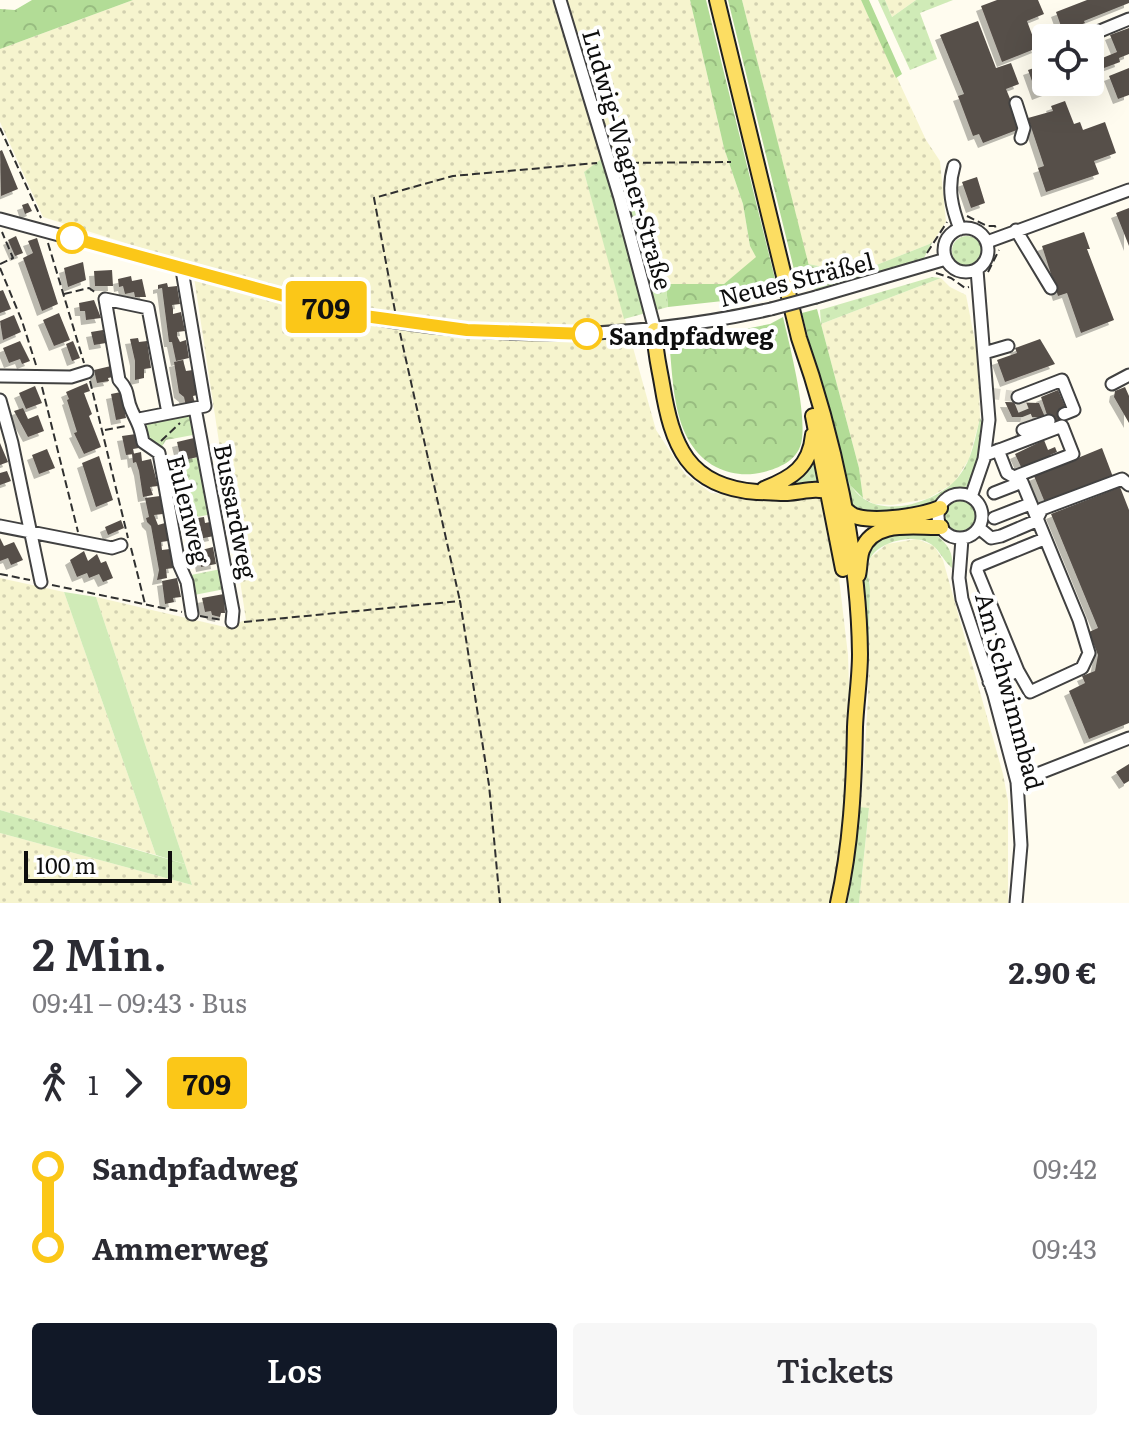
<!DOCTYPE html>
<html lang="de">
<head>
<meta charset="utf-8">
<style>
  body { margin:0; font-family:Literata,serif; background:#f7f7f7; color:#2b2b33; height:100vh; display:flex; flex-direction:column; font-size:30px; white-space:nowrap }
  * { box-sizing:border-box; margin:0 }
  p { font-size:26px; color:#7c7c81 }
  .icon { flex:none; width:44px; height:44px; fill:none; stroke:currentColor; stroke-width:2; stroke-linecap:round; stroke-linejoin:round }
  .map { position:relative; height:903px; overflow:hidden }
  .panel { display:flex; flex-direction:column; background:#fff; flex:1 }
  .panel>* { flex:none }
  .badge { padding:0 16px; border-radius:6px; font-size:28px; line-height:52px }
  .fabs { position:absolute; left:1032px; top:24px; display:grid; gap:16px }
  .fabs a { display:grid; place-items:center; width:72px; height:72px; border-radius:8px; background:#fff; box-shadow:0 8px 32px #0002; font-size:40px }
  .scale { position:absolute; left:24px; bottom:20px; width:148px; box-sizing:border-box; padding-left:8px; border:4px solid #0e0e0e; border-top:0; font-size:22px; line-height:28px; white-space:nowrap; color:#0e0e0e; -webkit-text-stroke:6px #fff; paint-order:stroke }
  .map>.badge { position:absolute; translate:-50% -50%; box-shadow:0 0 0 4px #fff }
  .legs { display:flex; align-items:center; gap:12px; height:88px; padding:0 32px; font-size:26px }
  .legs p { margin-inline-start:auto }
  .headline { display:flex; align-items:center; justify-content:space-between; height:136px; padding:0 32px }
  h1 { font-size:44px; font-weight:600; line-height:60px }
  .cta { display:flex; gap:16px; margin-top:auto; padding:16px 32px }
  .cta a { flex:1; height:92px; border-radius:8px; background:#111827; color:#fff; font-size:32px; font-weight:600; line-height:92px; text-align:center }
  .cta a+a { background:#f7f7f7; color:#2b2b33 }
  ul { padding:0 32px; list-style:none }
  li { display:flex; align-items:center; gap:28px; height:80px; font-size:30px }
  li i { display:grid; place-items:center; width:12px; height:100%; margin:0 10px; background:currentColor }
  li i::after { content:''; width:20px; height:20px; margin:-10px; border:6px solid; border-radius:50%; background:#fff }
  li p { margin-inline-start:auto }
  li:first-child i { background:linear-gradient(#0000 50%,currentColor 0) }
  li:last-child i { background:linear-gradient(currentColor 50%,#0000 0) }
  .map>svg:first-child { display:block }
  .farmland { fill:url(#farmland-dots) }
  .grass { fill:url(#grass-dots) }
  .forest { fill:url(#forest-crowns) }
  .park { fill:url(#park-crowns) }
  .garden { fill:#d0ebb7 }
  .building { fill:#574f4a; filter:url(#shadow) }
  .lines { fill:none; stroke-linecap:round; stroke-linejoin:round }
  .minor-tunnel { stroke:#dbd8cd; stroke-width:11; stroke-dasharray:11 5.5; stroke-linecap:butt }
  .minor-casing { stroke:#414141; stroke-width:15 }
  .major-casing { stroke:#1f1f1f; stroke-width:18 }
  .path { stroke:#303030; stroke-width:2; stroke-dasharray:8 4; stroke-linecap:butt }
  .minor { stroke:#fff; stroke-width:11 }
  .major { stroke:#fcdd62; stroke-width:14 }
  .minor-bridge-casing { stroke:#414141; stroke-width:15; stroke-linecap:butt }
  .minor-bridge { stroke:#fff; stroke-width:11 }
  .line-1-casing { stroke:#fff; stroke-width:18 }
  .line-1 { stroke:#fbc718; stroke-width:12 }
  .stop-1-dot { fill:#fff; stroke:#fbc718; stroke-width:4 }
  .labels { text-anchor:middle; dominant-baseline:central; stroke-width:8; stroke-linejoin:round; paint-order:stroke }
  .street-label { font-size:24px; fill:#0e0e0e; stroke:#fff }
  .stop-label { font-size:24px; font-weight:bold; fill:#0e0e0e; stroke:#fff; text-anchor:start }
</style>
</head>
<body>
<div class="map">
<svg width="1129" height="903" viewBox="0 0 1129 903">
  <defs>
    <pattern id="farmland-dots" width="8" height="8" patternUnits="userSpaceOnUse" patternTransform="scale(2)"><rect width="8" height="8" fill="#f6f4ce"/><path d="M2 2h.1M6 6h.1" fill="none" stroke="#d2d0b0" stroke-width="1.8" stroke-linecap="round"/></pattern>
    <pattern id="grass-dots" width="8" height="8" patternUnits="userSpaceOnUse" patternTransform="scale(2)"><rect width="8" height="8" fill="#d0ebb7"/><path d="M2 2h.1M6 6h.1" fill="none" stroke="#b1c89c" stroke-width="1.8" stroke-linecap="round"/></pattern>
    <pattern id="forest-crowns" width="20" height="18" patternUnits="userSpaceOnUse" patternTransform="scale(2)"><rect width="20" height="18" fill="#b2dc96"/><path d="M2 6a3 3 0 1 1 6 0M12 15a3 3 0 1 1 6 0" fill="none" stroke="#98bc80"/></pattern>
    <pattern id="park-crowns" width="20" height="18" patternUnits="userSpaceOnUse" patternTransform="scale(2)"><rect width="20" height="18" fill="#d0ebb7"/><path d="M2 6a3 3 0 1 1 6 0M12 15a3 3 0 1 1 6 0" fill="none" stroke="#b1c89c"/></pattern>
    <filter id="shadow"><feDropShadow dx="-5" dy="5" stdDeviation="0" flood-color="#0004"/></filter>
  </defs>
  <rect width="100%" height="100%" fill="#fffcef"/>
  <path class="farmland" d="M133 0H690L724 148 743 204 750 246 757 258 724 284H666L629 169 584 172 656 430 685 474 711 493 757 498 811 495 825 502 839 578 848 655 851 751 835 903H0V833L192 885 96 597 225 627 246 620 192 264 43 217 0 122V49Z
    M742 0H861L926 140 940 161 946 222 932 243 856 273 808 264Z
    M885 0H916L892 17Z
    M941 278 950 287 966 295 978 357 980 418 969 459 954 483 927 499 892 505 874 504 863 498 859 468 821 324Z
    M917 539 934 546 943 560 1003 774 1008 801V903H859L869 809 858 807 862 792 868 699 870 584 867 567 871 557 887 544Z
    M0 578 64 592 156 855 0 810Z"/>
  <path class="grass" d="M878 0H885L892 17 916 0H953L920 13 937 59 910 70Z
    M612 151 629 169 659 256 666 284 668 307 624 319 584 172Z
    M952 251a15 15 0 1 1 30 0a15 15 0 1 1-30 0Z
    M932 243 924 258 912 265 815 292 808 264 856 273Z
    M932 277 941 278 821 324 820 310Z
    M980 418 982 422C980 447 980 473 962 492 943 494 938 509 921 512 902 515 880 512 861 513L851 504 840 464C847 478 851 490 864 499 891 517 941 500 959 476 972 460 975 438 980 418Z
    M815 455 824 480 785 486Z
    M200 457 212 514 177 521 169 463Z
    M945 516a15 15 0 1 1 30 0a15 15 0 1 1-30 0Z
    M895 532H933C946 543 954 550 952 568 942 560 939 547 927 542 909 534 873 543 868 564 866 572 870 581 870 589 869 617 869 644 868 671L863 567 872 544Z
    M221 569 225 589 194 595 191 575Z
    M858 807 869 808 859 903H848Z
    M0 810 185 864 192 885 0 833Z"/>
  <path class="forest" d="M32 0H133L0 49V9L15 10Z
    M690 0H706L779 295 668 307 666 284H724L756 257 750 246 743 204 724 148Z
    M728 0H742L814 286 799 290Z
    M861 0H869L902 74 896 78Z
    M817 309 859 468 863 498 851 486 840 464 802 313Z
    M783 317C790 347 808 416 801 444 796 461 779 468 764 472 747 476 732 475 716 467 672 443 674 385 669 341L705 337 770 324Z"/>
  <path class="park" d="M189 413 193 435 166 440 161 448 148 440 146 426 151 421Z"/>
  <path class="garden" d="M64 592 96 597 185 864 156 855Z"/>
  <path class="building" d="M997 0H1038L1044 14 1027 21 1037 48 1002 62 981 6Z
    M1087 0H1129V3L1084 21 1085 23 1063 32 1056 12Z
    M978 21 996 68 1011 63 1019 84 1006 89 1022 128 983 143 979 134 973 136 958 96 964 94 940 35Z
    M1129 28V54L1119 58 1120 62 1104 68 1100 59 1117 52 1110 35Z
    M1090 49 1099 71 1090 75Z
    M1046 64V82H1070L1037 95 1028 70Z
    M1129 68V95L1118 99 1109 76Z
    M1065 101 1074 124 1080 122 1083 130 1105 122 1116 153 1094 161 1099 174 1046 192 1038 168 1044 166 1028 118 1053 111 1051 106Z
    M2 150 18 189 1 196 0 151Z
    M977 177 985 203 971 208 962 182Z
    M28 203 32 211 25 214 22 205Z
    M1129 208V246L1116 213Z
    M1084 232 1090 249H1087L1114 320 1081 333 1067 293 1058 296 1042 246Z
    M16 236 23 253 15 256 8 240Z
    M37 238 58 304 42 311 23 258 33 253 28 241Z
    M83 262 86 280 68 287 64 268Z
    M112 270 113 286H95L94 271Z
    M131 276 132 281 142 279 146 297H135L134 292 125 294 123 286 119 287 118 279Z
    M167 283 168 287 177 286 180 304 172 305 173 309V314L181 312 185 331 177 332V336L180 342 186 340 189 358 176 361 172 342H169L162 288 158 289V285Z
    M3 290 11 309 0 313V291Z
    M94 300 101 318 86 320 85 311H80L79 303Z
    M59 313 70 340 54 346 43 320Z
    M14 315 21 332 3 340 0 321Z
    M103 330 106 343 94 345 91 332Z
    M138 338 139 342 147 341 151 368 144 369V378L135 380V361L130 339Z
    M1040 339 1055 364 1005 382 997 360 1017 353 1015 348Z
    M20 341 30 361 22 364 20 359 9 363 3 348Z
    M73 341 80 358 72 361 66 344Z
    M183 360 186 371 193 370 197 395 193 396 195 404 186 406 184 397 179 393 174 362Z
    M111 366 113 377 108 378 109 381 97 383 94 370Z
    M87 383 90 391 84 393 92 414 89 416 101 447 84 454 74 433 77 432 67 400 69 399 66 392Z
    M35 386 42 403 26 409 19 393Z
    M1125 387 1129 396V423L1114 397 1115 391Z
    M1058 390 1066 409 1065 418 1050 424 1041 397Z
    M121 392 126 418 116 420 111 394Z
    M1005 402 1039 403 1045 417H1012Z
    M23 408 28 419 38 415 44 431 28 437 14 411Z
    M136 434 139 448 133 449 134 454 126 455 122 436Z
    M194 438 198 457 184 460 183 454 180 455 177 442Z
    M1044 440 1048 450 1055 447 1057 452 1050 455 1051 459 1022 469 1015 454Z
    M0 443 8 462 0 465Z
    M1102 448 1113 477 1046 505 1034 476Z
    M47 449 55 468 39 474 32 455Z
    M141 452 142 461 151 459 158 486 150 487 153 495 143 497 139 471 136 462 133 463 132 454Z
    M99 456 113 500 96 507 82 463Z
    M7 471 11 481 0 485V473Z
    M1120 487 1129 510V723L1089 739 1069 691 1085 683 1082 676 1095 671 1098 655 1089 632 1098 628 1051 514Z
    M160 496 163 514 154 515 158 525 165 523 168 541 161 542 162 550 170 549 174 568 166 569 167 578 157 580 159 570 151 526 147 522 146 518 149 517 145 498Z
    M204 517 205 523 210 522 214 536 194 540 192 519Z
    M121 520 124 528 108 535 105 527Z
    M0 538 4 546 14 542 23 560 11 565 8 558 0 561Z
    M213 547 216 564 201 567 198 551Z
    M84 551 88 561 97 554 101 563 106 561 113 578 103 582 99 574 89 578 87 573 77 577 70 560Z
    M177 578 181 597 173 598 174 602 165 604 162 581Z
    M224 594 225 613H221L220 617 212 615 211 611 205 612 202 598Z
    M1129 764V781L1124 784 1116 772Z"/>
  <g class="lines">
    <path class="minor-tunnel" d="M989 393 1018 397 1027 419 1018 443"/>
    <g class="minor-casing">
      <path id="minor" d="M560 0 620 198 655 330
        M1083 38 1129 19
        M1016 103 1024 128 1021 138
        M954 166C947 189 952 208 960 229
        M0 219C80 240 160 263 240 284 277 294 313 306 351 314 492 343 632 340 771 309
        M944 250a22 22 0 1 1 44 0a22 22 0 1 1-44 0Z
        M1016 230 1051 288
        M987 242 1129 190
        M816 297 946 259
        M984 353 1008 346
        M0 376 71 377 87 372
        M1112 384 1129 375
        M1018 397 1062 380 1074 410 1064 414
        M0 400 12 443 41 582
        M195 408 233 611 232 622
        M168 413 148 308 105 299 119 380C131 393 125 397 132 411 138 424 140 426 143 442L159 453 179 564 187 582 192 614
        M139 419 205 406 183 276 185 270
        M1023 430 1049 421
        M985 455 1002 449 1062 426 1073 454 1014 477 1007 473 998 450
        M994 493 1022 482 1079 620 1089 653 1082 668 1030 692 1018 671 977 571 978 566 1044 539
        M938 516a22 22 0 1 1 44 0a22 22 0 1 1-44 0Z
        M971 497 984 459 989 420 977 270
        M994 518 1030 504
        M0 526 112 548 121 545
        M979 528 991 538 1001 536 1036 521 1042 509 1122 479 1129 485
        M962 539 959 578 962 599 994 695 1017 782 1021 845 1016 903
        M989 682 1018 671
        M1017 782 1129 738"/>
    </g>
    <g class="major-casing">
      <path id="major" d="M717 0 799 338C833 434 859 553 860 654 860 678 856 703 855 727 854 786 851 846 838 903
        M655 330C654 348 659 366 662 384 672 445 687 487 757 492 767 492 777 493 787 493 803 492 815 487 830 492
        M813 416 843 569
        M764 489C792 478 810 467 813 435
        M842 506C847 511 851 516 858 517 878 522 921 516 940 508
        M858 575C860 567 859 558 862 550 874 519 915 528 941 527"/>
    </g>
    <path class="path" d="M0 128 41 218
      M619 163 731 162
      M967 216 987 226H995L996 229
      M48 243 84 363
      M927 253 947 222
      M0 264 13 258 2 232
      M0 268 22 321 36 365
      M988 272 999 250
      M936 273 951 278 965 288 969 287
      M64 294 89 288 96 293
      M395 311 374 198 453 176 597 163
      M400 333 460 601
      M90 381 128 538
      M42 387 78 532
      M105 430 126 426
      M161 441 180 423
      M131 548 145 604
      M0 574 30 580
      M52 585 182 612
      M200 616 222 620
      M244 622 460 601 489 785 500 903"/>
    <use href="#minor" class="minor"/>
    <use href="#major" class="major"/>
    <g class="minor-bridge-casing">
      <path id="minor-bridge" d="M771 309 816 297"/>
    </g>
    <use href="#minor-bridge" class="minor-bridge"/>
  </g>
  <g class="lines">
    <g class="line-1-casing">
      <path id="line-1" d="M72 238 350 314 467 330 587 334"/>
    </g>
    <use href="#line-1" class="line-1"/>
  </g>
  <g class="stop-1-dot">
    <circle cx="72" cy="238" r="14"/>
    <circle cx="587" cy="334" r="14"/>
  </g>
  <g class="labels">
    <g class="street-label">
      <text transform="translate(629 159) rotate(74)">Ludwig-Wagner-Straße</text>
      <text transform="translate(796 278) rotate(-14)">Neues Sträßel</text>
      <text transform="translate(190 509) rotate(76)">Eulenweg</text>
      <text transform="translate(237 511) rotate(79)">Bussardweg</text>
      <text transform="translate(1011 691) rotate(75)">Am Schwimmbad</text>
    </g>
    <g class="stop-label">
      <text x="609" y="334">Sandpfadweg</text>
    </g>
  </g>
</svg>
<div class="fabs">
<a><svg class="icon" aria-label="locate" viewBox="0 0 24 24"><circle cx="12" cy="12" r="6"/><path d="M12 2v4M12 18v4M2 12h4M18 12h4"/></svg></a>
</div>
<div class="scale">100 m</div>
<b class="badge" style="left:326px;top:307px;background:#fbc718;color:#111">709</b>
</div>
<section class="panel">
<div class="headline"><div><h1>2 Min.</h1><p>09:41 – 09:43 · Bus</p></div><b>2.90 €</b></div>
<div class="legs"><svg class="icon" aria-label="walk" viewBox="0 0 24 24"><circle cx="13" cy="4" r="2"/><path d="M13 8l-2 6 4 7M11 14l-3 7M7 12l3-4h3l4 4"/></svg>1<svg class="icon" aria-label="forward" viewBox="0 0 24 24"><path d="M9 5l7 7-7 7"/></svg><b class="badge" style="background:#fbc718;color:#111">709</b></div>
<ul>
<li><i style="color:#fbc718"></i><b>Sandpfadweg</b><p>09:42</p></li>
<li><i style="color:#fbc718"></i><b>Ammerweg</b><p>09:43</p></li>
</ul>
<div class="cta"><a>Los</a><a>Tickets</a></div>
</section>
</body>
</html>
